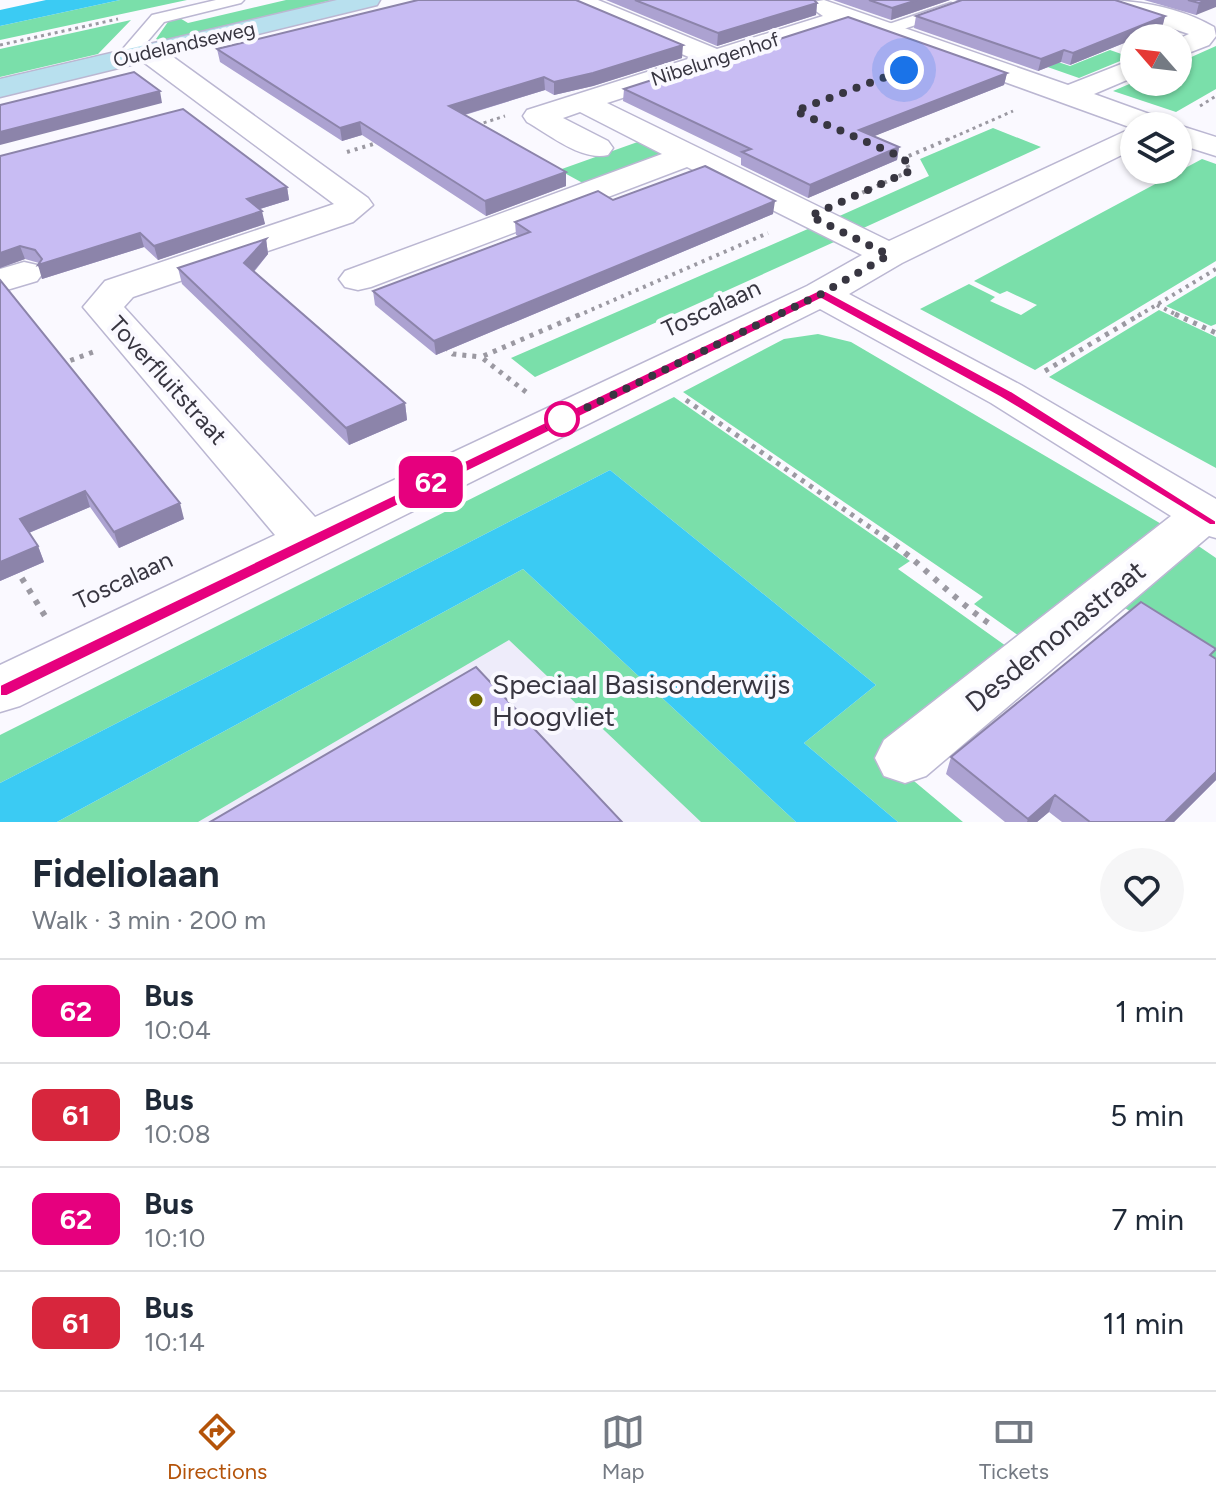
<!DOCTYPE html>
<html lang="en">
<head>
<meta charset="utf-8">
<style>
  body { margin:0; font-family:Figtree,sans-serif; background:#f6f6f7; color:#1f2937; height:100vh; display:flex; flex-direction:column; font-size:30px; white-space:nowrap }
  * { box-sizing:border-box; margin:0 }
  p { font-size:26px; color:#747a83 }
  .icon { flex:none; width:44px; height:44px; fill:none; stroke:currentColor; stroke-width:2; stroke-linecap:round; stroke-linejoin:round }
  .map { position:relative; height:822px; overflow:hidden }
  .sheet { display:flex; flex-direction:column; background:#fff; flex:1 }
  .sheet>* { flex:none }
  .badge { padding:0 16px; border-radius:12px; font-size:28px; line-height:52px }
  .needle { width:52px; rotate:298deg }
  .fabs { position:absolute; left:1120px; top:24px; display:grid; gap:16px }
  .fabs a { display:grid; place-items:center; width:72px; height:72px; border-radius:50%; background:#fff; box-shadow:0 2px 6px #0004; font-size:40px }
  .you { position:absolute; width:40px; height:40px; margin:-20px; border:6px solid #fff; border-radius:50%; background:#1a73e8; box-shadow:0 0 0 12px #1a73e833 }
  .map>.badge { position:absolute; translate:-50% -50%; box-shadow:0 0 0 4px #fff }
  .round { display:grid; place-items:center; flex:none; width:84px; height:84px; border-radius:42px; background:#f6f6f7 }
  .head { display:flex; align-items:center; justify-content:space-between; height:136px; padding:0 32px }
  h1 { font-size:38px; font-weight:700; line-height:60px }
  ul { padding:0; list-style:none }
  li { display:flex; align-items:center; gap:24px; height:104px; padding:0 32px; border-top:2px solid #e0e1e3 }
  li div { flex:1 }
  li b { display:block; font-size:30px }
  li em { font-style:normal }
  li .badge { min-width:88px; font-weight:700; text-align:center }
  .dock { display:flex; justify-content:space-around; align-items:center; height:112px; border-top:2px solid #e0e1e3; background:#fff; font-size:22px; color:#747a83 }
  .dock a { display:grid; justify-items:center; gap:4px }
  .dock .on { color:#b45309 }
  .map>svg:first-child { display:block }
  .built { fill:#eeecfa }
  .green { fill:#7adfaa }
  .water { fill:#3bcbf3 }
  .lines { fill:none; stroke-linecap:round; stroke-linejoin:round }
  .lane-casing { stroke:#bbb7d2; stroke-width:3 }
  .street-casing { stroke:#bbb7d2; stroke-width:3 }
  .secondary-casing { stroke:#bbb7d2; stroke-width:3 }
  .path-far3 { stroke:#9b99a2; stroke-width:3; stroke-dasharray:3 4; stroke-linecap:butt }
  .path-far2 { stroke:#9b99a2; stroke-width:4; stroke-dasharray:3 5; stroke-linecap:butt }
  .path-far1 { stroke:#9b99a2; stroke-width:5; stroke-dasharray:4 6; stroke-linecap:butt }
  .path { stroke:#9b99a2; stroke-width:6; stroke-dasharray:5 8; stroke-linecap:butt }
  .lane { fill:#fff; fill-rule:evenodd }
  .street { fill:#fff; fill-rule:evenodd }
  .secondary { fill:#b8e0ee; fill-rule:evenodd }
  .wall { fill:#aca2d1 }
  .shaded-wall { fill:#8c84aa }
  .building { fill:#c8bcf3; stroke:#8c84aa; stroke-width:2 }
  .line { fill:#e6007e; stroke:#fff; stroke-width:2 }
  .walk { stroke:#383641; stroke-width:8; stroke-dasharray:0 14.4 }
  .stop-dot { fill:#fff; stroke:#e6007e; stroke-width:4 }
  .poi-dot { fill:#726800; stroke:#faf9ff; stroke-width:3 }
  .labels { text-anchor:middle; dominant-baseline:central; stroke-width:8; stroke-linejoin:round; paint-order:stroke }
  .far-street-label { font-size:20px; fill:#383641; stroke:#faf9ff }
  .street-label { font-size:24px; fill:#383641; stroke:#faf9ff }
  .near-street-label { font-size:28px; fill:#383641; stroke:#faf9ff }
  .near-poi-label { font-size:28px; fill:#383641; stroke:#faf9ff; text-anchor:start }
</style>
</head>
<body>
<div class="map">
<svg width="1216" height="822" viewBox="0 0 1216 822">
  <rect width="100%" height="100%" fill="#faf9ff"/>
  <path class="built" d="M523 577 782 822H74Z"/>
  <path class="green" d="M120 0H187L0 40V26Z
    M286 0H332L166 42 156 39 170 19 178 17 188 23Z
    M131 20 98 54 0 77V49Z
    M1216 46V89L1176 112 1113 91 1134 82H1178V63Z
    M1110 50 1130 57 1079 78 1039 64 1052 60 1070 66Z
    M993 128 1041 147 859 230 835 218 929 176 920 159Z
    M646 139 676 155 590 187 559 170Z
    M1202 159 1216 164V261L1035 370 920 309 969 284 995 297 990 301 1021 315 1037 305 1007 291 1000 294 974 281Z
    M817 225 843 238 535 377 511 358Z
    M1216 276V324L1211 326 1166 306Z
    M1159 310 1216 337V468L1049 377Z
    M818 334 851 342 1163 525 1022 638 974 604 983 597 683 392 784 339Z
    M674 397 910 561 898 569 1013 651 884 756 963 822H898L804 743 876 685 610 470 0 783V735Z
    M1197 545 1216 558V666L1114 601Z
    M523 569 796 822H701L509 640 198 822H57Z"/>
  <path class="water" d="M46 0H120L0 26V10Z
    M610 470 876 685 804 743 898 822H796L523 569 57 822H0V783Z"/>
  <g class="lines">
    <g class="lane-casing">
      <path id="lane" d="M216 0H244L241 3 164 22 130 62 124 63 115 58 152 15Z
        M951 3 959 8 957 11 886 35 878 30 880 27Z"/>
    </g>
    <g class="street-casing">
      <path id="street" d="M565 0H598L717 49 823 16 810 7 813 2 824 0 1068 85 1134 59V77L1094 94 1166 120 1170 126H1134V149L902 263 849 294 1021 385 1216 499V538L1209 536 926 776 905 783 884 776 875 758 884 740 1171 516 991 403 820 309 20 706 0 712V665L275 535 83 307 105 281 334 204 138 58 135 52 138 46H158L368 198 373 205 353 222 133 297 124 307 315 517 807 286 862 255 687 167 371 287 358 290 345 287 339 279 345 271 662 154 580 112 563 118 608 141 613 148 608 155C581 161 550 135 527 122L523 116 527 110 691 58 568 5ZM847 25 1132 128 889 241 607 103Z
        M1098 0C1138 0 1179 7 1214 27L1216 36 1209 45 1178 57V39L1189 34 1101 5Z
        M1178 125 1216 137V156L1178 144V126H1173Z
        M24 262 37 265 43 273 37 281 0 292V269Z"/>
    </g>
    <g class="secondary-casing">
      <path id="secondary" d="M337 0H380L377 5 0 97V79Z"/>
    </g>
    <path class="path-far3" d="M0 45 118 19
      M1200 106 1216 96
      M477 125 505 116
      M947 140 1013 111"/>
    <path class="path-far2" d="M347 152 380 142
      M855 196 910 171 904 158 951 138
      M1157 305 1179 316
      M577 316 768 233
      M1138 316 1216 269"/>
    <path class="path-far1" d="M1175 314 1216 333
      M445 347 453 354 481 357
      M61 364 93 352
      M1045 371 1141 314
      M526 392 481 357 581 314
      M686 400 887 539"/>
    <path class="path" d="M884 537C923 564 953 600 993 626
      M15 567 45 616"/>
    <use href="#lane" class="lane"/>
    <use href="#street" class="street"/>
    <use href="#secondary" class="secondary"/>
  </g>
  <path class="wall" d="M606 0H814L817 3 816 15 717 46Z
    M833 0H950L891 20Z
    M955 0H1115L1165 16 1162 28 1134 38V39L1070 65 1061 62 1038 71 914 28 916 16 958 1Z
    M1138 0H1216L1196 15 1144 0Z
    M217 49 682 58 593 86 554 95 545 90 465 115 566 172V186L486 216 362 135 342 141 220 62Z
    M1007 73 1004 85 874 136 899 147 897 160 808 198 741 165V158L623 101 624 89Z
    M0 156 287 187 289 200 260 209 265 224 158 260 144 247 42 279 39 263 25 259 0 268Z
    M613 200 773 214 436 355 375 305 373 291 518 236 516 235 515 222Z
    M266 239 268 254 254 272 405 403 407 420 349 445 182 284 178 268Z
    M0 280 184 519 119 548 90 507 29 533 38 546 44 562 0 581Z
    M1213 657 1216 659V780L1174 822H1062L1049 812 1037 822H1005L946 774 951 757Z"/>
  <path class="shaded-wall" d="M917 0H950L891 20 892 8Z
    M1206 0H1216V7L1196 15 1199 3Z
    M817 3 816 15 717 46 718 33Z
    M1165 16 1162 28 1138 38H1134V39L1070 65 1073 53Z
    M683 45 682 58 593 86 554 95V82Z
    M1064 50 1061 62 1038 71 1041 59Z
    M1007 73 1004 85 857 143 859 130Z
    M544 77 545 90 450 119 449 106Z
    M160 91 162 103 0 145V132Z
    M360 122 362 135 342 141 340 128Z
    M899 147 897 160 808 198 810 185Z
    M566 172V186L486 216 485 201Z
    M287 187 289 200 250 212 247 199Z
    M775 201 773 214 436 355 434 341Z
    M262 211 265 224 158 260 154 246Z
    M140 233 144 247 42 279 38 265Z
    M266 239 268 254 247 279 244 263Z
    M20 246 25 259 0 268V253Z
    M405 403 407 420 349 445 346 428Z
    M85 491 90 507 26 534 20 519Z
    M180 503 184 519 119 548 114 532Z
    M38 546 44 562 0 581V562Z
    M1216 772V780L1174 822H1165Z
    M1055 795 1049 812 1037 822H1027L1028 819Z"/>
  <path class="building" d="M418 0H576L683 45 593 73 554 82 544 77 449 106 566 172 485 201 360 122 340 128 217 49Z
    M635 0H814L817 3 718 33Z
    M869 0H917L892 8Z
    M962 0H1115L1165 16 1073 53 1064 50 1041 59 916 16Z
    M1188 0H1206L1199 3Z
    M848 17 1007 73 859 130 899 147 810 185 742 152 751 149 624 89Z
    M134 72 160 91 0 132V105Z
    M183 109 287 187 247 199 262 211 154 246 140 233 38 265 42 259 35 250 20 246 0 253V156Z
    M705 166 775 201 434 341 373 291 530 232 515 222 598 191 613 200Z
    M266 239 244 263 405 403 346 428 178 268Z
    M0 280 180 503 114 532 85 491 20 519 38 546 0 562Z
    M1141 602 1216 649 1210 655 1216 659V772L1165 822H1090L1055 795 1028 819 951 757Z
    M476 667 622 822H210Z"/>
  <path class="line" d="M817 291H826L1011 391 1216 521V525H1210L1000 397 821 299 7 696H0V685Z"/>
  <g class="lines">
    <path class="walk" d="M562 419 549 426 821 294 889 255 810 216 910 171 904 158 795 111 904 70"/>
  </g>
  <circle class="stop-dot" cx="562" cy="419" r="16"/>
  <circle class="poi-dot" cx="476" cy="700" r="8"/>
  <g class="labels">
    <g class="far-street-label">
      <text transform="translate(184 44) rotate(-13)">Oudelandseweg</text>
      <text transform="translate(715 59) rotate(-18)">Nibelungenhof</text>
    </g>
    <g class="street-label">
      <text transform="translate(711 308) rotate(-25)">Toscalaan</text>
      <text transform="translate(168 380) rotate(48)">Toverfluitstraat</text>
      <text transform="translate(123 580) rotate(-25)">Toscalaan</text>
    </g>
    <g class="near-street-label">
      <text transform="translate(1055 636) rotate(-39)">Desdemonastraat</text>
    </g>
    <g class="near-poi-label">
      <text x="492" y="684">Speciaal Basisonderwijs<tspan x="492" dy="32">Hoogvliet</tspan></text>
    </g>
  </g>
</svg>
<div class="fabs">
<a><svg class="needle" viewBox="-14 -14 28 28"><path d="M0-13l5 13h-10z" fill="#e53935"/><path d="M0 13l5-13h-10z" fill="#747a83"/></svg></a>
<a><svg class="icon" aria-label="layers" viewBox="0 0 24 24"><path d="M12 4l9 5-9 5-9-5zM3 14l9 5 9-5"/></svg></a>
</div>
<div class="you" style="left:904px;top:70px"></div>
<b class="badge" style="left:431px;top:482px;background:#e6007e;color:#fff">62</b>
</div>
<section class="sheet">
<div class="head"><div><h1>Fideliolaan</h1><p>Walk · 3 min · 200 m</p></div><a class="round"><svg class="icon" aria-label="heart" viewBox="0 0 24 24"><path d="M12 20l-8-8c-3-5 5-10 8-4 3-6 11-1 8 4z"/></svg></a></div>
<ul>
<li><span class="badge" style="background:#e6007e;color:#fff">62</span><div><b>Bus</b><p>10:04</p></div><em>1 min</em></li>
<li><span class="badge" style="background:#d7263d;color:#fff">61</span><div><b>Bus</b><p>10:08</p></div><em>5 min</em></li>
<li><span class="badge" style="background:#e6007e;color:#fff">62</span><div><b>Bus</b><p>10:10</p></div><em>7 min</em></li>
<li><span class="badge" style="background:#d7263d;color:#fff">61</span><div><b>Bus</b><p>10:14</p></div><em>11 min</em></li>
</ul>
</section>
<nav class="dock">
<a class="on"><svg class="icon" aria-label="directions" viewBox="0 0 24 24"><path d="M12 3l9 9-9 9-9-9zM9 14v-3h6M13 9l2 2-2 2"/></svg>Directions</a>
<a><svg class="icon" aria-label="map" viewBox="0 0 24 24"><path d="M3 6l6-2 6 2 6-2v14l-6 2-6-2-6 2zM9 4v14M15 6v14"/></svg>Map</a>
<a><svg class="icon" aria-label="tickets" viewBox="0 0 24 24"><path d="M3 7h18v10H3zM15 7v10"/></svg>Tickets</a>
</nav>
</body>
</html>
